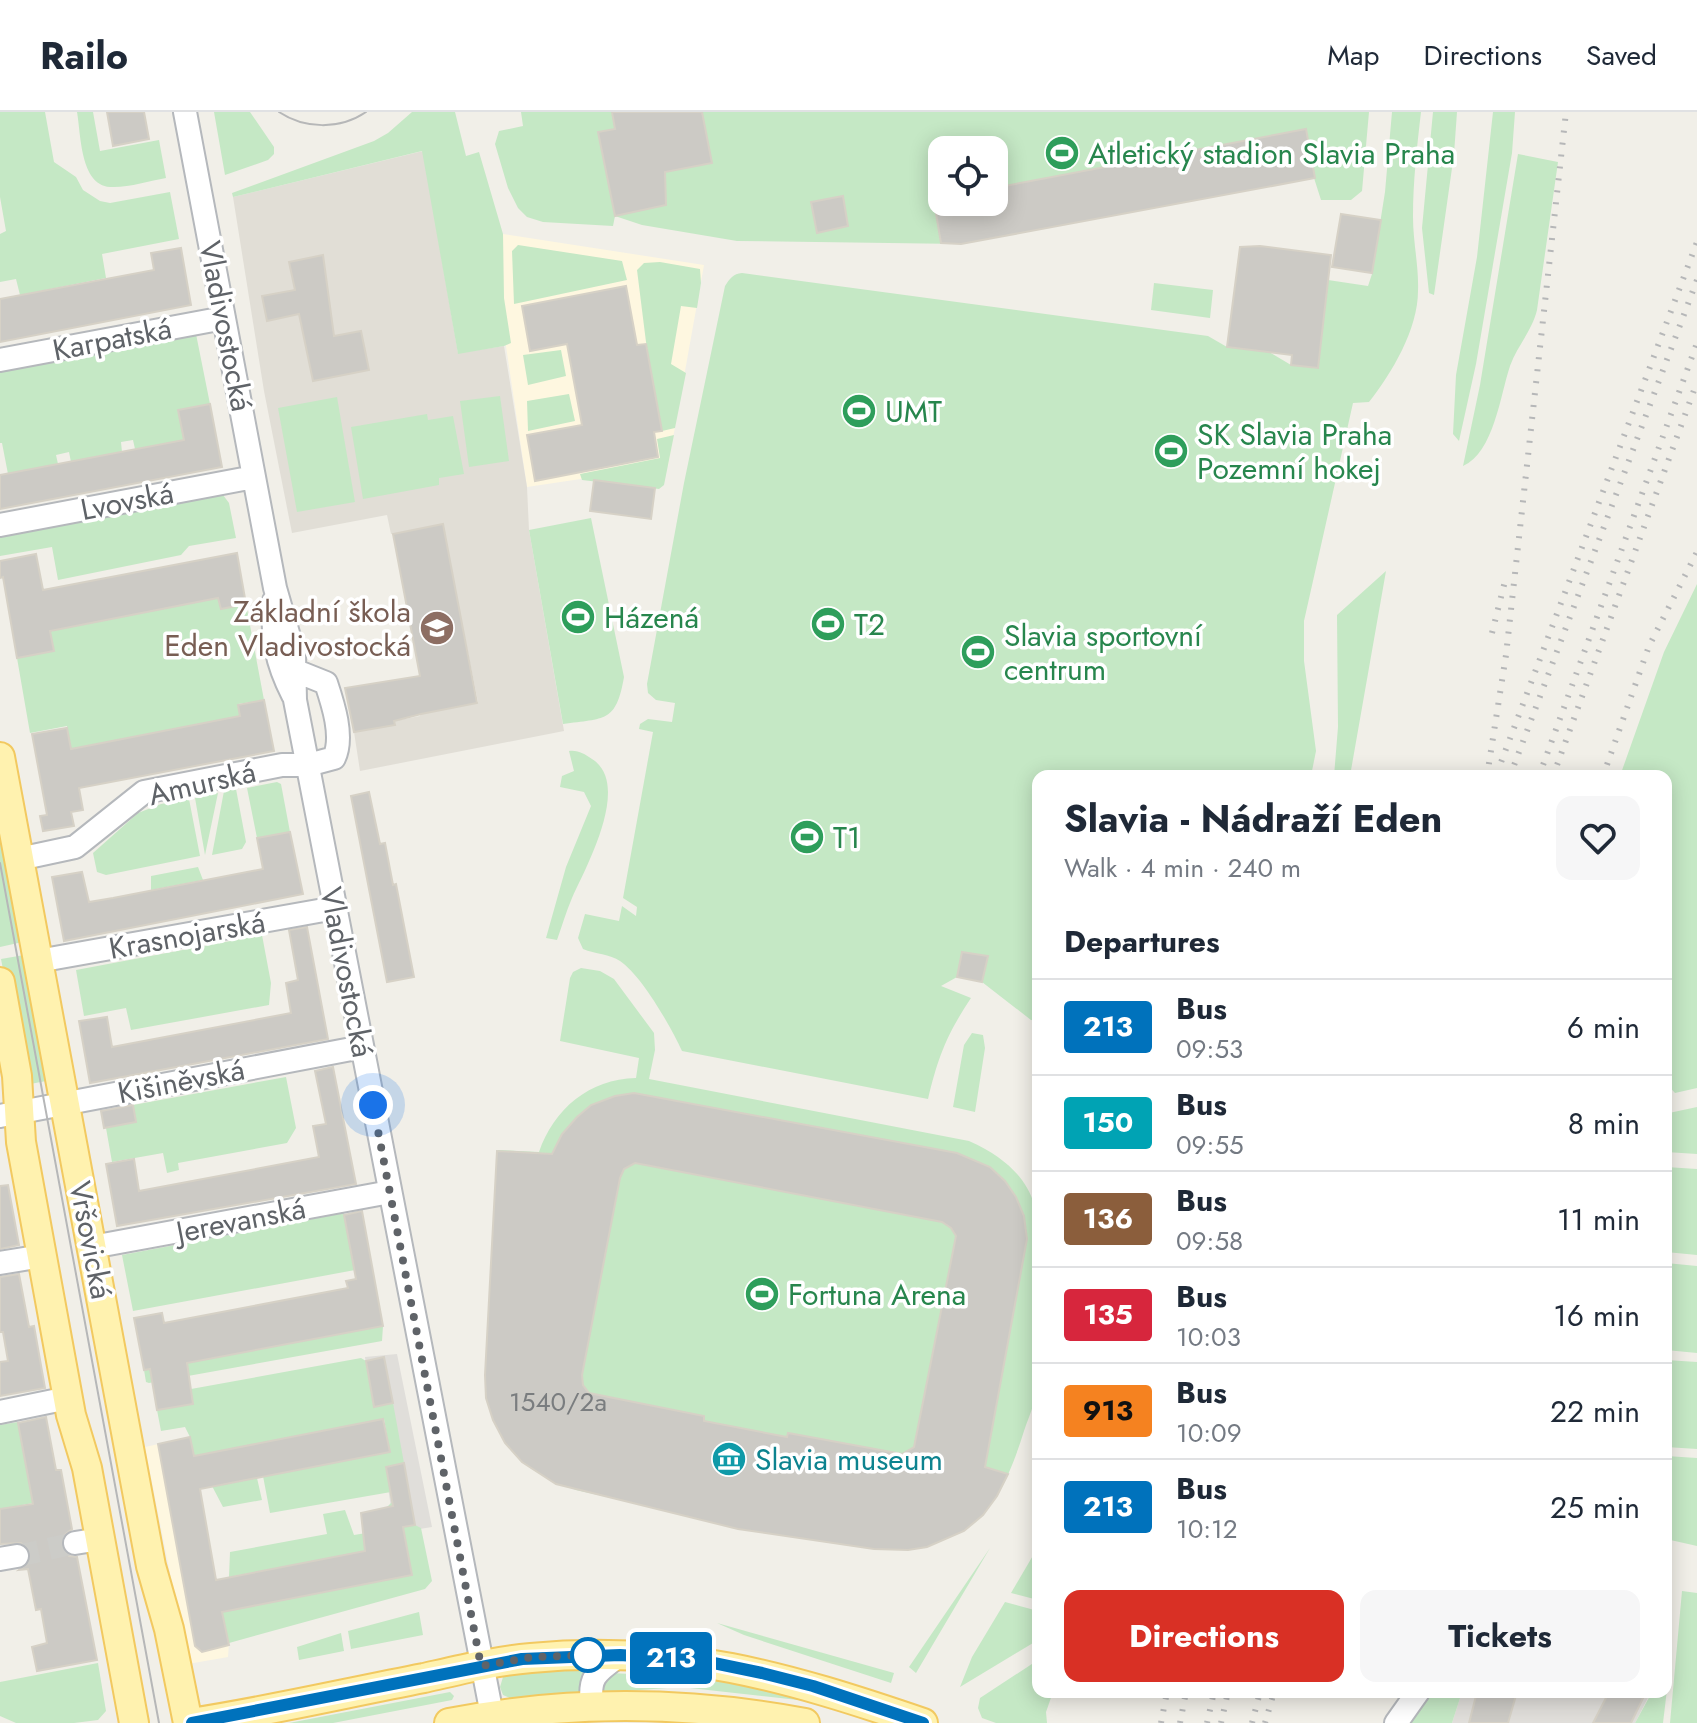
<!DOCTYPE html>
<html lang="en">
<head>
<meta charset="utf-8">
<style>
  body { margin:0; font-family:Jost,sans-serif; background:#f6f6f7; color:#1f2937; height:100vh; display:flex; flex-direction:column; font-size:30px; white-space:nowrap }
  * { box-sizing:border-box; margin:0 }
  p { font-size:26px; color:#747a83 }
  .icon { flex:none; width:44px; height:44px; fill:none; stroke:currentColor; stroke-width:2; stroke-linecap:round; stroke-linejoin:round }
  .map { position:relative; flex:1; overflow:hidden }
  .drawer { position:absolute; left:1032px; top:658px; width:640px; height:928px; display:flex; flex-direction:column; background:#fff; border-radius:16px; box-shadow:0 4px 20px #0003 }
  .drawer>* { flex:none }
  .badge { padding:0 16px; border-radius:6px; font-size:28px; line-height:52px }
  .tools { position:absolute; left:928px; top:24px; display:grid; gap:16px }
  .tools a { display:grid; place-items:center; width:80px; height:80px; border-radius:16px; background:#fff; box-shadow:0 4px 20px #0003; font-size:40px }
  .you { position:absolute; width:40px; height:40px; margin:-20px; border:6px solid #fff; border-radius:50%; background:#1a73e8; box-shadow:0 0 0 12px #1a73e833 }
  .map>.badge { position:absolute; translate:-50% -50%; box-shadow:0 0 0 4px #fff }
  h2 { padding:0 32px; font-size:30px; line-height:72px }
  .round { display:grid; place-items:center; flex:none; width:84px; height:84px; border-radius:16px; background:#f6f6f7 }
  .headline { display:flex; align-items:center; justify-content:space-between; height:136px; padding:0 32px }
  h1 { font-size:38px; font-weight:700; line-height:60px }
  .primary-button { display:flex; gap:16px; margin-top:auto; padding:16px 32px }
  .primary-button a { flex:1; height:92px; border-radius:16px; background:#d93025; color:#fff; font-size:32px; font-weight:700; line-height:92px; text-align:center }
  .primary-button a+a { background:#f6f6f7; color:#1f2937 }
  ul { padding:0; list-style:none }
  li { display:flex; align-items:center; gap:24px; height:96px; padding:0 32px; border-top:2px solid #e0e1e3 }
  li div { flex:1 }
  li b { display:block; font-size:30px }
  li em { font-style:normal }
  li .badge { min-width:88px; font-weight:700; text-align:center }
  header { display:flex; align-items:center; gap:48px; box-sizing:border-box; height:112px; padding:0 40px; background:#fff; border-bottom:2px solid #e0e1e3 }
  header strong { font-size:38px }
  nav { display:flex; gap:44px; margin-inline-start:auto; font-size:28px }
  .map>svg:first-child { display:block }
  .commercial { fill:#fef7e0 }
  .industrial { fill:#e0deda }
  .education { fill:#e1ded6 }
  .green { fill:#c5e8c5; fill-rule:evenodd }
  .building { fill:#cccac5; stroke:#d6d1c6; stroke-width:2; fill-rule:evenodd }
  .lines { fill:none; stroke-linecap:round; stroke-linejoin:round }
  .minor-tunnel { stroke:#ccccc8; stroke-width:22; stroke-dasharray:22 11; stroke-linecap:butt }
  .minor-casing { stroke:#b5b8bc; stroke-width:26 }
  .major-casing { stroke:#f2c960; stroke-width:32 }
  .minor { stroke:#fff; stroke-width:22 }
  .major { stroke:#fff2af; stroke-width:28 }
  .tram { stroke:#b6b7b8; stroke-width:2 }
  .rail { stroke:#b6b7b8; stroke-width:6; stroke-dasharray:2 10; stroke-linecap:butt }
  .line-casing { stroke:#fff; stroke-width:18 }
  .line { stroke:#0072bc; stroke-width:12 }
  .walk { stroke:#5f6368; stroke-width:8; stroke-dasharray:0 14.4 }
  .stop-dot { fill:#fff; stroke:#0072bc; stroke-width:4 }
  .labels { text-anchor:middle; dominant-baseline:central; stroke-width:7; stroke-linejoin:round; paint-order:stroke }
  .number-label { font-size:26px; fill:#7a7d7f }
  .leisure-label { font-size:30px; fill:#27864d; stroke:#fff; text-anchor:start }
  .street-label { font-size:30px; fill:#5f6368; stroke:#fff }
  .education-label { font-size:30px; fill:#785e54; stroke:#fff; text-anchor:end }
  .culture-label { font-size:30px; fill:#0d838f; stroke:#fff; text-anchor:start }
</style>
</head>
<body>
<header>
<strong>Railo</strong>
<nav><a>Map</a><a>Directions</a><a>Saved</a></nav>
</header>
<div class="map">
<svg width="1697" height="1611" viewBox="0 0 1697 1611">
  <rect width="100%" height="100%" fill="#f1efe8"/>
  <path class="commercial" d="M503 122 704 153 668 354 527 375 500 194Z
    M190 1325 216 1468 201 1471 222 1500 229 1531 228 1545 188 1552 145 1335Z"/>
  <path class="industrial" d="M397 1242 432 1415 395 1421 384 1350 399 1348 389 1299 371 1301 365 1245Z
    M1462 1580H1651L1635 1611H1452Z"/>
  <path class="education" d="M423 39 458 241 504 234 527 375 529 418 564 619 360 659 354 620 379 611 380 616 395 612 394 609 420 604 421 601 478 590 442 412 391 422 387 403 292 421 264 279 233 85Z"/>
  <path class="green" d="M0 0H45L54 50 76 65 83 78 100 89 110 91 170 80 179 127 102 142 106 166 20 183 16 167 0 170V122L6 119 0 85Z
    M77 0H93L100 39 159 28 166 66C149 69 128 76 110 75 80 73 81 22 77 0Z
    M214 0H250L274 35V42L268 48 225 63Z
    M412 0H455L466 44 479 40 503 122 504 186 511 231 504 234 458 242 422 39 233 85 232 81 374 29 388 21Z
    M521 0H1369L1362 79 1351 88H1321L1314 66 961 132 737 129 642 113 615 104 613 114 543 110 527 105 518 96 508 76 495 32 499 19 523 14ZM942 38H994V90H942Z
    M1392 0H1421C1417 35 1413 69 1413 105 1413 130 1419 155 1418 179 1418 217 1392 261 1369 290L1353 291 1304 509V549L1316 639 1311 664H1038V909L1031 908 982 870 957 865 941 874 971 886C947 922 938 945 928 987L682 939C671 915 642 864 620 849 610 842 595 842 583 837L578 826 585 802 619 809 622 794 636 804 637 795 623 786 653 620 639 617 640 612 648 607 672 610 675 591 656 588 648 581 647 572 684 371 725 174C730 166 733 162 742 161L1208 224 1227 235 1269 240 1291 253 1318 256 1328 168 1368 174 1372 162 1385 80Z
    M1433 0H1457L1454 42 1434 183 1429 181 1422 116Z
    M1493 0H1515L1512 41 1476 252 1459 329 1453 322 1456 263 1477 145Z
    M1518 42 1558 50 1537 198C1532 219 1517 234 1510 254 1500 284 1494 340 1463 354L1480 273Z
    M518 133 622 149 627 168 514 192 512 139Z
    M660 150 700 157 701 171 697 196 681 194 671 252 686 261 675 316 662 319 646 230 637 158 644 151Z
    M1154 171 1213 178 1210 206 1151 198Z
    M196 222 210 292 178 298 184 328 135 337 133 328 121 330 122 340 71 350 69 340 56 343 58 352 8 362 2 331H0V260Z
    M561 238 566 264 528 273 523 243Z
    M569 282 575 309 528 319 527 289Z
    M500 284 509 349 469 355 460 289Z
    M337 285 355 390 297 400 278 296Z
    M427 302 428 308 453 304 464 362 439 366V373L363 387 351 315Z
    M674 323 664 373 659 377 582 368 580 362 660 346 657 327Z
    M223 383 229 391 236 426 189 434 181 443 58 468 52 435 0 444V425Z
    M591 406 624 565C616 611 605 606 563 612L529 418Z
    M1386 459 1350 664H1334L1338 615 1337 503Z
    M1697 472V976L1675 981 1666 971V664H1620L1664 540Z
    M218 486 221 497 246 492 264 588 238 592 240 604 71 637 67 614 30 621 17 546 53 539 50 519Z
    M569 639C579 638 584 642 592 647 632 672 586 755 572 786 566 800 562 814 557 828L546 826 566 755 591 694 584 680 560 675 562 664 574 659Z
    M277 670 281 672 290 720 257 726 247 676Z
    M236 677 246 730 242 737 212 743 224 679Z
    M0 681 27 829 0 835Z
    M218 681 205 743 195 686Z
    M189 687 200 744 106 763 97 760 93 741 138 701 161 692Z
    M198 755 203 768 151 778V764Z
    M262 823 271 871 269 893 131 918 126 896 84 904 76 858Z
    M30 842 48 978 46 969 25 973 1 847Z
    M581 856 600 859 614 867 654 921 655 938 649 967 969 1029C1056 1068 1042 1126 1032 1206L1038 1209C1038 1229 1040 1250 1038 1271 1037 1287 1029 1304 1024 1319 1003 1386 981 1426 906 1438L755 1418 576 1378C512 1355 493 1329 486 1262L498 1038 539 1040C554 997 589 967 636 966L639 946 560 929 570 866 573 860Z
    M972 921 983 923 985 936 975 1000 953 995 964 933Z
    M286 965 296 1016 287 1031 178 1051 179 1058 167 1061 163 1041 112 1050 106 1016 136 1010 133 993Z
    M1697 995V1042L1666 1040V999L1669 1001Z
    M1666 1055 1697 1057V1143L1666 1140Z
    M344 1101 355 1158 133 1199 122 1143Z
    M1666 1151 1697 1154V1241L1666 1238Z
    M383 1214 382 1229 149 1271 146 1270 144 1258Z
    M361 1246 366 1249 393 1291 404 1351 386 1355 391 1380 270 1401 263 1364 390 1340 384 1307 194 1344 190 1325 185 1315 161 1319 157 1298 193 1292 191 1277Z
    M1666 1248 1697 1250V1337L1666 1335Z
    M18 1310 33 1391 0 1397V1313Z
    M1666 1344 1697 1346V1434L1666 1427Z
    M257 1366 262 1388 223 1395 212 1374Z
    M392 1390 397 1416 415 1413 421 1416 432 1469 425 1477 229 1531 222 1500 412 1463 406 1431 229 1465 230 1440 327 1422 323 1402 345 1398 354 1423 391 1417 387 1395Z
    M1038 1435V1488L1011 1481Z
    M990 1436 916 1561 909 1555Z
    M1682 1479 1697 1481V1611H1670Z
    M1005 1490 1038 1499V1528L960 1575 972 1545Z
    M419 1500 423 1523 351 1537 348 1519Z
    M717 1511 894 1561 891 1571 744 1523Z
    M341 1521 344 1539 299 1548 297 1535Z
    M1671 1544 1663 1611H1635L1652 1580H1666V1553Z
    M1038 1548V1580H1053L1046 1600 1047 1611H996L982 1606 978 1596 980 1586Z
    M98 1551 106 1599 98 1608 74 1611H16L0 1604V1570Z
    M589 1556 583 1580 512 1587 503 1583 500 1575 503 1565 515 1560Z
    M611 1561 669 1564 703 1562 797 1584 798 1588 681 1575 599 1581 598 1576Z
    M450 1580 454 1584 452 1588 333 1611H289Z
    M1432 1580H1462L1452 1611H1408Z"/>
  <path class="building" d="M107 0H144L149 27 113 34Z
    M612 0H702L712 51 665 60 666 93 615 104 598 20 615 17Z
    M1306 17 1315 66 961 132 941 131 934 90H994V76Z
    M843 84 848 114 817 121 811 90Z
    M1341 102 1381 108 1372 161 1332 155Z
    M1260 134 1331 143 1318 256 1291 253 1292 243 1227 235 1240 135Z
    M181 136 191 193 0 230V187L154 158 151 141Z
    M323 143 334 224 361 219 369 258 313 269 299 202 267 209 262 184 295 178 289 150Z
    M626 174 637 233 646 232 662 319 654 320 658 345 535 369 527 323 582 313 567 232 530 239 522 194Z
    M210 292 222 355 0 397V363L184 328 178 298Z
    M594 368 655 376 651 407 590 399Z
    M443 412 477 591 421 602 394 609 395 613 354 620 345 576 420 564 393 422Z
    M237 441 246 492 221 497 218 486 50 519 54 539 17 546 3 465 0 466V449L36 442 43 478Z
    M264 588 274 639 79 676 83 698 71 700 74 714 43 719 40 704 47 703 32 622 67 616 71 637 240 604 238 593Z
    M369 680 380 732 385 731 393 773 396 772 414 865 387 870 351 684Z
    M290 720 303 782 64 829 52 765 82 760 89 790 113 786 263 757 257 726Z
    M307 815 328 927 90 971 79 909 107 905 112 935 291 901 286 871 298 868 289 818Z
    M962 840 988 844 982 870 957 865Z
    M333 955 356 1072 117 1114 106 1052 134 1047 139 1079 319 1045 313 1014 326 1012 315 959Z
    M634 981 957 1041 990 1055 1005 1069 1016 1085 1024 1104 1027 1127 985 1355 1008 1362 997 1384 983 1403 964 1419 927 1435 908 1438 874 1437 738 1417 556 1372 522 1350 505 1331 493 1308 486 1286 485 1263 497 1039 552 1042 562 1022 577 1005 591 993 615 984ZM635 1051 942 1110 951 1116 956 1124 914 1335 902 1342 788 1321 787 1325 704 1309V1304L589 1281 583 1273 582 1263 620 1066 624 1057Z
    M133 993 136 1010 104 1016 101 999Z
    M8 1073 19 1133 0 1137V1074Z
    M362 1099 383 1214 187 1251 193 1292 157 1298 150 1257 144 1258 134 1206 162 1201 164 1211 348 1176 346 1169 356 1167 344 1103Z
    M19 1162 29 1215 34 1214 45 1276 0 1284V1250L8 1249 3 1220H0V1165Z
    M384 1245 393 1291 374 1295 366 1249Z
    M46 1305 56 1358H61L72 1417 62 1425 61 1434 69 1444 77 1445 97 1548 37 1559 32 1535 47 1531 41 1497 36 1498 28 1457 19 1458 30 1449 31 1441 21 1431 0 1432V1397L33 1392 18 1311Z
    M383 1307 390 1340 200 1377 216 1468 365 1439 361 1401 393 1394 386 1355 404 1351 415 1413 403 1415 412 1463 222 1500 229 1533 202 1540 195 1534 158 1332 190 1325 194 1344Z
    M1477 1580H1517L1508 1611H1469Z
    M1609 1580H1646L1631 1611H1593Z"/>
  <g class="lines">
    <path class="minor-tunnel" d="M17 1444 75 1431"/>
    <g class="minor-casing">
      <path id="minor" d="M185 0 275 476 294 542 295 588 492 1603
        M0 248 224 206
        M0 413 254 365
        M274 489C272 526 276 550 293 583
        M19 747 75 735 144 680 282 653H308L334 646C344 625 333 592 326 571L296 559
        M38 849 335 796
        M0 1004 362 935
        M92 1135 390 1080
        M0 1151 42 1144
        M0 1300 68 1286
        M75 1431 100 1427
        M0 1447 17 1444
        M592 1593C588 1564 597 1560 620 1543
        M1396 1611 1418 1580"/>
    </g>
    <g class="major-casing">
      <path id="major" d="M0 645 151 1454 169 1517 188 1611
        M0 870 17 964 21 1030 71 1303 87 1356 134 1611
        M191 1611C269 1599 346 1581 424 1566 459 1558 495 1549 531 1546 677 1532 788 1565 923 1611
        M449 1611C568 1588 687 1589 805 1611"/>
    </g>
    <use href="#minor" class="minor"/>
    <use href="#major" class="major"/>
    <path class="tram" d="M279 0C304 17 340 18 366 0
      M0 751 159 1611"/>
    <path class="rail" d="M1492 521 1506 465
      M1497 661 1697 130
      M1487 664 1506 543 1566 0
      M1510 664 1697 168
      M1539 664 1697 231
      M1553 664 1697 270
      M1603 664 1649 534 1697 440
      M1161 1611 1167 1580
      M1180 1611 1186 1580
      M1207 1611 1214 1580
      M1221 1611 1228 1580
      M1252 1611 1260 1580
      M1265 1611 1274 1580"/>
  </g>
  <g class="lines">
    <g class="line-casing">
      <path id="line" d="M192 1611 522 1547 620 1543 704 1549 762 1561 813 1574 923 1611"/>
    </g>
    <use href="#line" class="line"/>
    <path class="walk" d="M373 993 481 1554 533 1545 595 1543H588"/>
  </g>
  <defs>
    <g id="stadium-disc" transform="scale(1.8)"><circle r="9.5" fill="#2e9e5b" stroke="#fff"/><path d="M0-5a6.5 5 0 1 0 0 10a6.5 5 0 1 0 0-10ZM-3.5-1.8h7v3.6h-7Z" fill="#fff"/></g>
    <g id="school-disc" transform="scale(1.8)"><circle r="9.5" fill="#8d6e63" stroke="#fff"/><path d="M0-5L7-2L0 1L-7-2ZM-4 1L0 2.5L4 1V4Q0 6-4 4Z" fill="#fff"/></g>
    <g id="museum-disc" transform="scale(1.8)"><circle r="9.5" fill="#0f9aa8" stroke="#fff"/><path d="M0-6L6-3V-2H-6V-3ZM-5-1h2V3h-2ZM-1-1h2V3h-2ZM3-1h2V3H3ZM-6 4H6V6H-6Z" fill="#fff"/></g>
  </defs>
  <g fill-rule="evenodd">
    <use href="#stadium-disc" x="1062" y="41"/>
    <use href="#stadium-disc" x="859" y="299"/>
    <use href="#stadium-disc" x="1171" y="339"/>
    <use href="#stadium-disc" x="578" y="505"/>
    <use href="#stadium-disc" x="828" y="512"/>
    <use href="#school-disc" x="437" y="516"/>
    <use href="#stadium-disc" x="978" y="540"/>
    <use href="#stadium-disc" x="807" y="725"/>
    <use href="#stadium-disc" x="762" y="1182"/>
    <use href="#museum-disc" x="729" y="1347"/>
  </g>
  <circle class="stop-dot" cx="588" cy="1543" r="16"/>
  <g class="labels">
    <g class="number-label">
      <text x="558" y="1290">1540/2a</text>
    </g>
    <g class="leisure-label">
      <text x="1088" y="41">Atletický stadion Slavia Praha</text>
      <text x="885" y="299">UMT</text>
      <text x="1197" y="322">SK Slavia Praha<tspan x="1197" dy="34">Pozemní hokej</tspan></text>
      <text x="604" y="505">Házená</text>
      <text x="854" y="512">T2</text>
      <text x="1004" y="523">Slavia sportovní<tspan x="1004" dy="34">centrum</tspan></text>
      <text x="833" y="725">T1</text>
      <text x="788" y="1182">Fortuna Arena</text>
    </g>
    <g class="street-label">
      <text transform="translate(226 214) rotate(79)">Vladivostocká</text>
      <text transform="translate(112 227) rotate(-11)">Karpatská</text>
      <text transform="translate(127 389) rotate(-11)">Lvovská</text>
      <text transform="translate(202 671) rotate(-13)">Amurská</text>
      <text transform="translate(187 823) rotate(-10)">Krasnojarská</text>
      <text transform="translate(347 860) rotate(79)">Vladivostocká</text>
      <text transform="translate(181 969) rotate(-11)">Kišiněvská</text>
      <text transform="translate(241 1108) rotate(-11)">Jerevanská</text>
      <text transform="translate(91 1128) rotate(79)">Vršovická</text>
    </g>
    <g class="education-label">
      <text x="411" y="499">Základní škola<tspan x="411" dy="34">Eden Vladivostocká</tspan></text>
    </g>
    <g class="culture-label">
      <text x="755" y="1347">Slavia museum</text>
    </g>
  </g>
</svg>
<div class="tools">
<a><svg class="icon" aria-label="locate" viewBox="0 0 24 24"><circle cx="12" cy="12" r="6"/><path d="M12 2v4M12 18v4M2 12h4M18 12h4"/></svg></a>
</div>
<div class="you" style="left:373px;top:993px"></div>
<b class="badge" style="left:671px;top:1546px;background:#0072bc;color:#fff">213</b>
<section class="drawer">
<div class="headline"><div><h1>Slavia - Nádraží Eden</h1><p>Walk · 4 min · 240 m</p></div><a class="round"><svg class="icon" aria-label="heart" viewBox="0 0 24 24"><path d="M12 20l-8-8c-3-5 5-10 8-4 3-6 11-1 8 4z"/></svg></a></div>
<h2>Departures</h2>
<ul>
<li><span class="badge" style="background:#0072bc;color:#fff">213</span><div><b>Bus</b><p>09:53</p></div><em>6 min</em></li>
<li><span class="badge" style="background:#00a3b4;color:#fff">150</span><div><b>Bus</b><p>09:55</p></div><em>8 min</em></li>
<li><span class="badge" style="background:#8b5e3c;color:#fff">136</span><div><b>Bus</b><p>09:58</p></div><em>11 min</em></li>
<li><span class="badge" style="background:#d7263d;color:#fff">135</span><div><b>Bus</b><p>10:03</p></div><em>16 min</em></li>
<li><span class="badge" style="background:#f58220;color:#111">913</span><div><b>Bus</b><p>10:09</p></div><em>22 min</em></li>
<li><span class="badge" style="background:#0072bc;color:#fff">213</span><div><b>Bus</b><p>10:12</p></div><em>25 min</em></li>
</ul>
<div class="primary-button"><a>Directions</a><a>Tickets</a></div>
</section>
</div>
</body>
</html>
